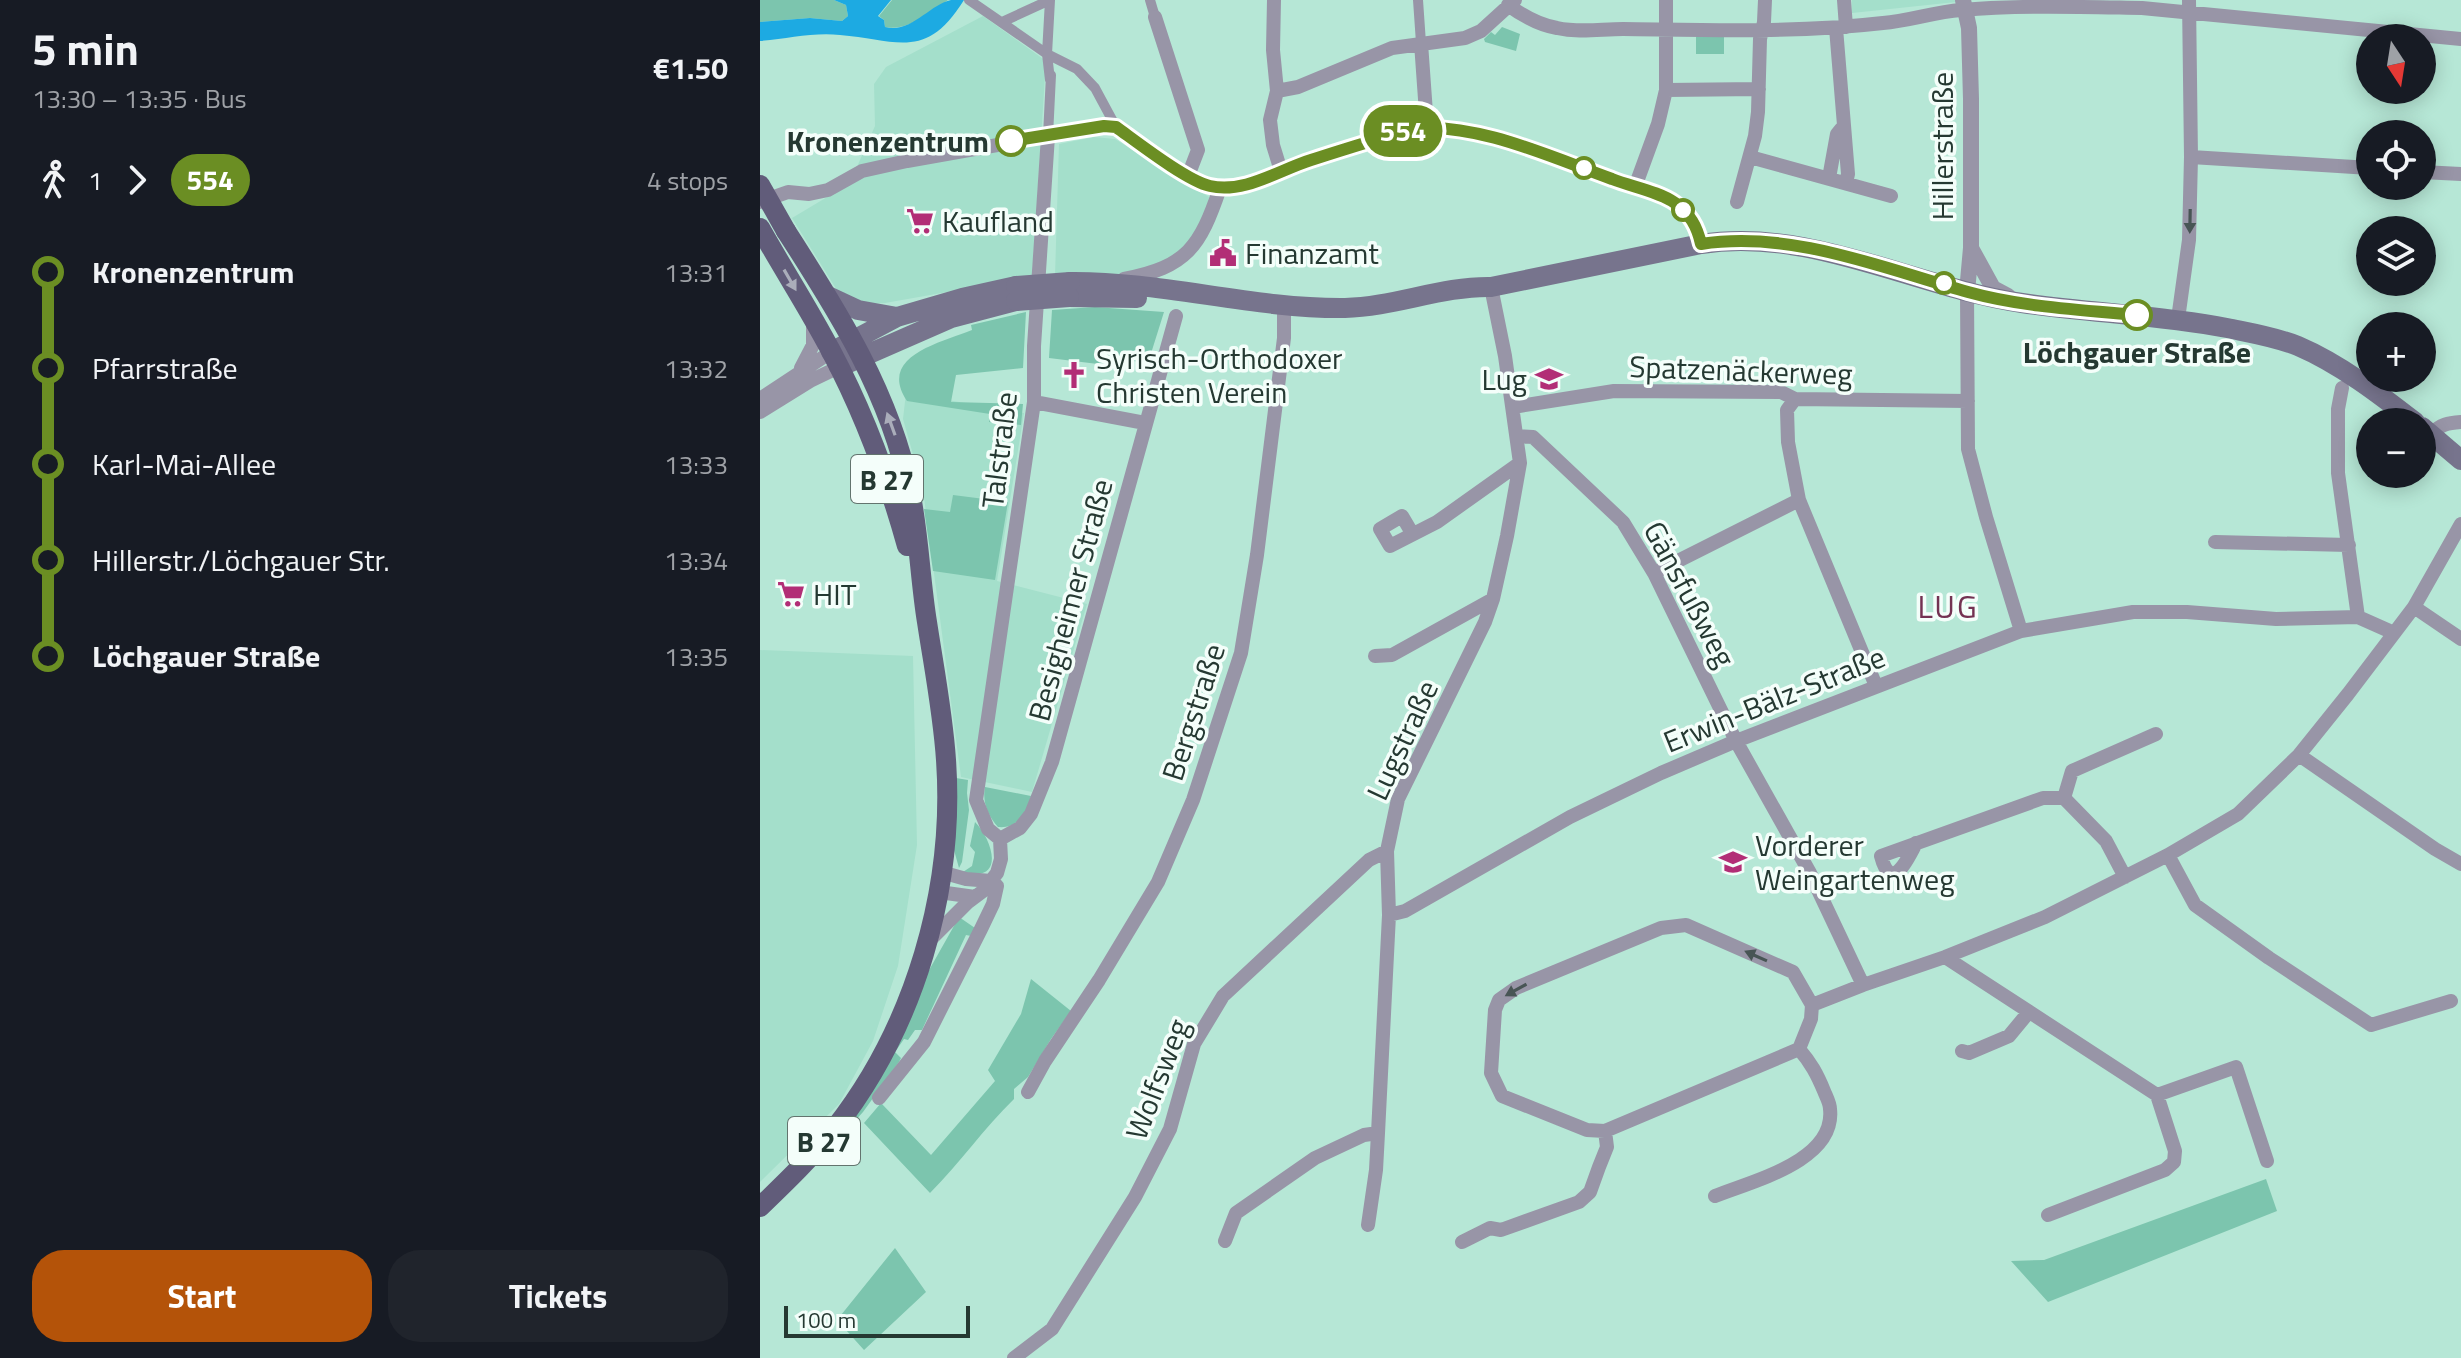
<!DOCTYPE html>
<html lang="en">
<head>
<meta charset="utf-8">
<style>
  body { margin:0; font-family:"Titillium Web",sans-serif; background:#20242c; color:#f1f3f6; height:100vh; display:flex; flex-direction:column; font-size:30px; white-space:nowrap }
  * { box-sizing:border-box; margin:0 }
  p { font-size:26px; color:#9ea1a6 }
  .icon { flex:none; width:44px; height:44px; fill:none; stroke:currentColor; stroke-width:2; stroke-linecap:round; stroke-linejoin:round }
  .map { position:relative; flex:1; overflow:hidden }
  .drawer { display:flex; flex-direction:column; background:#171b24; width:760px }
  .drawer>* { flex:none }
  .badge { padding:0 16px; border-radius:26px; font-size:28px; line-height:52px }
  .needle { width:52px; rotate:168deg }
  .tools { position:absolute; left:1596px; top:24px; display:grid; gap:16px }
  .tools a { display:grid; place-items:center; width:80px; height:80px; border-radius:50%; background:#171b24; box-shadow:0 4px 20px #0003; font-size:40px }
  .scale { position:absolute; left:24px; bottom:20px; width:186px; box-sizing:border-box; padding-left:8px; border:4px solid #253932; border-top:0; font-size:22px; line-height:28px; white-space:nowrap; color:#253932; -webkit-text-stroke:6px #f4fefa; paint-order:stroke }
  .map>.badge { position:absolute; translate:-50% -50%; box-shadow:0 0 0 4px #fff }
  .legs { display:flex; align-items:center; gap:12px; height:88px; padding:0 32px; font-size:26px }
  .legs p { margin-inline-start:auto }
  .summary { display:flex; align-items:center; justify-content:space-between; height:136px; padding:0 32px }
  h1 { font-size:44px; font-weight:700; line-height:60px }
  .primary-button { display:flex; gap:16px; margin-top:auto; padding:16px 32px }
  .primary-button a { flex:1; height:92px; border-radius:32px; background:#b45309; color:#fff; font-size:32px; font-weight:700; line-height:92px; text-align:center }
  .primary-button a+a { background:#20242c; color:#f1f3f6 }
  ul { padding:0 32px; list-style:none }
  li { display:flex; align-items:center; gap:28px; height:96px; font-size:30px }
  li i { display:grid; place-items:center; width:12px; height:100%; margin:0 10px; background:currentColor }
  li i::after { content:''; width:20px; height:20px; margin:-10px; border:6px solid; border-radius:50%; background:#171b24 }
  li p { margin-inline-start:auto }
  li:first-child i { background:linear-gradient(#0000 50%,currentColor 0) }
  li:last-child i { background:linear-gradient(currentColor 50%,#0000 0) }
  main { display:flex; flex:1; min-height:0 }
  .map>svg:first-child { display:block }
  .built { fill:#a4dfcb }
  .green { fill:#7cc5ae }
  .water { fill:#1daae2 }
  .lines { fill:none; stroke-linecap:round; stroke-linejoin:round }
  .pedestrian { stroke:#9895a7; stroke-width:10 }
  .minor { stroke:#9895a7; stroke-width:14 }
  .tertiary { stroke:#9895a7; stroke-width:16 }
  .secondary { stroke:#77748d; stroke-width:20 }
  .primary { stroke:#615c7a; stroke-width:20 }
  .secondary-bridge { stroke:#77748d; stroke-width:20 }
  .primary-bridge { stroke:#615c7a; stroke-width:20 }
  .oneway { fill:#485555 }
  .oneway2 { fill:#aaadba }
  .line-1-casing { stroke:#fff; stroke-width:18 }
  .line-1 { stroke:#6b8e23; stroke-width:12 }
  .stop-1-dot { fill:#fff; stroke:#6b8e23; stroke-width:4 }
  .labels { text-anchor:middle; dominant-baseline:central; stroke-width:7; stroke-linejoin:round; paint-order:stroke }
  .shield { fill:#f4fefa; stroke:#63746e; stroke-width:2 }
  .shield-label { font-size:28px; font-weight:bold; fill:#253932 }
  .stop-label { font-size:30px; font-weight:bold; fill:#253932; stroke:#f4fefa; text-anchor:end }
  .street-label { font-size:30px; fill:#253932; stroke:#f4fefa }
  .poi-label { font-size:30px; fill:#253932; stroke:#f4fefa; text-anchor:start }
  .neighbourhood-label { font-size:32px; letter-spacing:2px; fill:#733252; stroke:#f4fefa }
</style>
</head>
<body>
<main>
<section class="drawer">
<div class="summary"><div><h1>5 min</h1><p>13:30 – 13:35 · Bus</p></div><b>€1.50</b></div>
<div class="legs"><svg class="icon" aria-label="walk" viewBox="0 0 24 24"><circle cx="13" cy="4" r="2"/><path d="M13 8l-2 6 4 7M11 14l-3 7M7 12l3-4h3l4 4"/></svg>1<svg class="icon" aria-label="forward" viewBox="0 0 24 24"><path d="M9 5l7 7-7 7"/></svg><b class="badge" style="background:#6b8e23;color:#fff">554</b><p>4 stops</p></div>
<ul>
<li><i style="color:#6b8e23"></i><b>Kronenzentrum</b><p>13:31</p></li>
<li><i style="color:#6b8e23"></i><span>Pfarrstraße</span><p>13:32</p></li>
<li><i style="color:#6b8e23"></i><span>Karl-Mai-Allee</span><p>13:33</p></li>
<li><i style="color:#6b8e23"></i><span>Hillerstr./Löchgauer Str.</span><p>13:34</p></li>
<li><i style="color:#6b8e23"></i><b>Löchgauer Straße</b><p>13:35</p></li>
</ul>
<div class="primary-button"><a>Start</a><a>Tickets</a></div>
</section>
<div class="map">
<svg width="1701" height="1358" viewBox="0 0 1701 1358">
  <rect width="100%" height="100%" fill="#b6e7d6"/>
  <path class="built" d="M1092 0H1196V2L1092 13Z
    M223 16 286 61 272 277 125 303 99 304 80 295 32 218 99 178 96 169 115 126 114 84 126 67Z
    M334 137 355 139 449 197 446 212 429 244 416 259 376 275 295 276 299 144Z
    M146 393 264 413 237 581 327 604 272 792 201 777 163 490 143 419Z
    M0 650 153 656 157 845 138 966 113 1041 79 1104 0 1182Z"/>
  <path class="green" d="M0 0H74L86 5 88 16 82 21 50 18 0 22Z
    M132 0H188C172 12 146 32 125 27L124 20 119 16Z
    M742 27 760 34 756 51 725 42 724 39 731 32 735 35Z
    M936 34H964V54H936Z
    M335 307 404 312 388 363 348 358 346 365 289 358 292 310Z
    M266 312 263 368 196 375 191 402 263 404 261 425 229 422 230 414 147 401C117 356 180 343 212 330L211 325Z
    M193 495 248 502 235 580 173 571 164 509 190 512Z
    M196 778 208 780 207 793 209 810 202 862 199 868 194 850Z
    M225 787 271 796C267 812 258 829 238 827 228 816 222 802 225 787Z
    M215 822C233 840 246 884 203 872L212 866 215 852 210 846Z
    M199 917 215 928 211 936 206 935 162 1030H155L148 1040 144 1039 135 1052 141 1058 139 1062 103 1112 66 1153Z
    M271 979 311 1011 291 1039 268 1077 254 1089V1099C224 1128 200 1163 170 1193L104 1123 121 1103 171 1155 235 1081 228 1070 261 1014Z
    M1506 1179 1517 1211 1288 1302 1251 1261 1284 1260Z
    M135 1248 166 1292 104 1350 77 1320Z"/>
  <path class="water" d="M74 0H131L118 16 124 20 125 27C151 34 170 4 191 0 195 0 200 0 204 0 166 61 138 40 80 35 53 32 27 39 0 41V22L50 18 82 21 88 16 86 5Z"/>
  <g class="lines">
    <path class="pedestrian" d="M209 0 287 54 317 69 335 88 356 127
      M390 0 395 17
      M658 0 661 43
      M242 22 290 0
      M290 80 287 54 290 0
      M288 136 291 75"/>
    <path class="minor" d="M514 0 513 50 517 91 510 120 513 145 521 171
      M1084 0 1086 27
      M748 5C763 16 778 25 797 28 819 33 841 29 863 29 950 30 1037 33 1123 23 1149 21 1174 12 1201 10 1261 5 1322 7 1382 8L1701 39
      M395 17 438 150 428 176
      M1076 28 1088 174 1086 183
      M661 43 667 127
      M906 90 999 89
      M517 91 538 87 632 48 705 38 721 31 755 0
      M990 157 1131 196
      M1431 157 1610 168
      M1662 172 1701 174
      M1069 178 1077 134 1081 129
      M875 187 898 124 906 90V0
      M0 202 28 192 49 194 68 190 102 171 147 161 344 126 356 127 428 176 446 185 460 188 476 187 492 183 564 156 651 129 667 127 712 132 773 150 903 197C924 207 936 221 941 244
      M977 202 995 136 998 112 1000 39 1004 22 1005 0
      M364 279C427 267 440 247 460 188
      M1207 292 1208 449 1226 517 1261 631
      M1418 319 1429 240 1431 157 1429 0
      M41 368 53 345V324
      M1582 388 1578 409V473L1598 617
      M0 399 71 352
      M1035 399 1027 410 1028 442 1039 500 1116 686
      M274 402 385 423
      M753 407 854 391 1021 392 1035 399 1208 401
      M0 412 50 381 79 367
      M1671 434C1681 424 1688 423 1701 422
      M758 436 773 437 863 522 894 573 976 741 1050 873 1103 985
      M652 533 642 516 620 529 630 546 677 522 760 463
      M1455 542 1589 545
      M894 573 1039 500
      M1654 607 1701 639
      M615 656 632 655 733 599
      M1539 755 1675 849 1701 864
      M1304 798 1346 841 1365 877
      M240 839 228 829 216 800 274 402V346L288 136
      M240 839 260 828 271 814 292 762 416 316
      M1156 843C1148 859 1131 895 1121 856L1283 798H1304L1312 771 1396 734
      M1408 855 1435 905 1509 958 1611 1025 1691 1001
      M181 872 206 879 231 881
      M179 892 215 897
      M629 915 645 911 810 817 901 773 976 741 1261 631 1373 612H1427L1516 619 1598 617 1634 633
      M169 941 207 903 223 891 237 873 241 859 240 839
      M1185 957 1397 1095 1476 1067 1507 1161
      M1052 1005 1033 972 926 925 901 928 756 988 739 1000 735 1010 731 1073 742 1096 827 1130 845 1131 1039 1049 1051 1019 1052 1005 1103 985 1185 957 1285 917 1408 855 1478 814 1539 755 1588 694 1654 607 1701 524
      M1202 1051 1209 1053 1249 1036 1268 1013
      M268 1092 285 1061 339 980 398 882 433 800 481 653 497 555 524 338V307
      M119 1098 164 1042 221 929 233 904 237 886 231 881
      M955 1196C992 1181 1076 1161 1070 1109 1070 1103 1066 1096 1064 1091 1057 1074 1051 1063 1039 1049
      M1288 1215 1405 1170 1414 1162 1415 1151 1397 1095
      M608 1225 616 1170 618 1133 629 915 627 851 638 799 725 622 733 599 747 536 760 463 745 356 731 287
      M465 1241 476 1213 555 1158 604 1135 618 1133
      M702 1242 730 1228 741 1230 819 1202 830 1192 839 1167 847 1147 845 1131
      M254 1358 292 1329 375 1197 410 1129 434 1044 463 996 609 860 627 851"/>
    <path class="tertiary" d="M1203 0 1209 28 1211 99V248L1207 292
      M1211 248 1233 288 1248 296"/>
    <path class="secondary" d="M310 282C402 281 492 309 585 308 634 307 682 286 731 287L941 244C1051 227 1154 287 1262 303 1330 313 1399 315 1467 328 1491 333 1516 337 1538 346 1580 364 1619 394 1655 422
      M68 296 98 310 137 317
      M309 297 377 298
      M71 352 137 317 202 298 256 286
      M79 367 191 318 256 301
      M1662 427 1701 460"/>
    <path class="primary" d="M0 228C23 269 49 309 71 351 104 413 128 478 147 546
      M0 1207C26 1182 52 1157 75 1128 155 1026 195 889 186 760 183 714 174 668 167 622 160 579 159 534 150 491 130 394 79 313 26 231"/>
    <path class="secondary-bridge" d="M256 286 310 282
      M256 301 309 297"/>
    <path class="primary-bridge" d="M0 185 26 231"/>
  </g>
  <defs><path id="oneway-solid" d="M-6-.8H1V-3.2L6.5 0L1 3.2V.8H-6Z" transform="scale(2)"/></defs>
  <g class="oneway">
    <use href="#oneway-solid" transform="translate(1430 221) rotate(91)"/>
    <use href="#oneway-solid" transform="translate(996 956) rotate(-156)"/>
    <use href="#oneway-solid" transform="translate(756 990) rotate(151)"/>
  </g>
  <g class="oneway2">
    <use href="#oneway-solid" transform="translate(30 280) rotate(60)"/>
    <use href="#oneway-solid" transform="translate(131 424) rotate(-110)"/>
  </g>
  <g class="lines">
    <g class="line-1-casing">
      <path id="line-1" d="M251 141 344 126 356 127C377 142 427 181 450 186 484 194 519 170 551 160 584 149 618 139 651 129 715 121 793 158 852 179 872 187 898 191 915 203 930 214 937 226 941 244 1032 230 1122 268 1208 292 1262 307 1321 310 1377 315"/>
    </g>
    <use href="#line-1" class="line-1"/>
  </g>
  <defs>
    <g id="supermarket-bare" transform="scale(2.16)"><path d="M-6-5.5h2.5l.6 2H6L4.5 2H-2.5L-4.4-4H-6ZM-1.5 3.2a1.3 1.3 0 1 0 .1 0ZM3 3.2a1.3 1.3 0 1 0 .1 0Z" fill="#b22e76" stroke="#f4fefa" stroke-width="2.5" paint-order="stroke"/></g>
    <g id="civic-bare" transform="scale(2.16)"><path d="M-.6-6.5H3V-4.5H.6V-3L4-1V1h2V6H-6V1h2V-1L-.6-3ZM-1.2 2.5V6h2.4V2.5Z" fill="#b22e76" stroke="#f4fefa" stroke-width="2.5" paint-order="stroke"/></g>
    <g id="church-bare" transform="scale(2.16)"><path d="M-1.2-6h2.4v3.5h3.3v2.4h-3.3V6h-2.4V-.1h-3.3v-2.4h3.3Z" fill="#b22e76" stroke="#f4fefa" stroke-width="2.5" paint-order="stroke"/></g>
    <g id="school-bare" transform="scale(2.16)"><path d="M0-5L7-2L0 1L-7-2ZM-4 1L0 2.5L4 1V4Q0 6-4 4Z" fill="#b22e76" stroke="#f4fefa" stroke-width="2.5" paint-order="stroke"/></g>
  </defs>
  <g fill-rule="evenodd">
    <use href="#supermarket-bare" x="160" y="221"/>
    <use href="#civic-bare" x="463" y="253"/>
    <use href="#church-bare" x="314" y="375"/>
    <use href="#school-bare" x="789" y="379"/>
    <use href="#supermarket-bare" x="31" y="594"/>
    <use href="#school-bare" x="973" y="862"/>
  </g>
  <g class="stop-1-dot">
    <circle cx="251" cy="141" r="14"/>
    <circle cx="824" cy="168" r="10"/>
    <circle cx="923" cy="210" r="10"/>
    <circle cx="1184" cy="283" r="10"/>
    <circle cx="1377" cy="315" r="14"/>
  </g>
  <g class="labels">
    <g class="shield">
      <rect x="91" y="455" width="72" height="48" rx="6"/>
      <rect x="28" y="1117" width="72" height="48" rx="6"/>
    </g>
    <g class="shield-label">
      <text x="127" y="479">B 27</text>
      <text x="64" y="1141">B 27</text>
    </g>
    <g class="stop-label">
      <text x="229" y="141">Kronenzentrum</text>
      <text x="1377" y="352" text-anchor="middle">Löchgauer Straße</text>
    </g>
    <g class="street-label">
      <text transform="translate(1182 146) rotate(-90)">Hillerstraße</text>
      <text transform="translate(981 370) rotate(2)">Spatzenäckerweg</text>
      <text transform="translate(239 450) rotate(-83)">Talstraße</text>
      <text transform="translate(930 594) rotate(62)">Gänsfußweg</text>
      <text transform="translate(310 600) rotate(-75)">Besigheimer Straße</text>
      <text transform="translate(1014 699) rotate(-22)">Erwin-Bälz-Straße</text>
      <text transform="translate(433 712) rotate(-72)">Bergstraße</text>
      <text transform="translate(642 740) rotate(-65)">Lugstraße</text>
      <text transform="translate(397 1079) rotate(-69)">Wolfsweg</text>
    </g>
    <g class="poi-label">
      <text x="182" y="221">Kaufland</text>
      <text x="485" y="253">Finanzamt</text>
      <text x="336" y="358">Syrisch-Orthodoxer<tspan x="336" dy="34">Christen Verein</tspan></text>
      <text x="767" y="379" text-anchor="end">Lug</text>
      <text x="53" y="594">HIT</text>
      <text x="995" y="845">Vorderer<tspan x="995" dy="34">Weingartenweg</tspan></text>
    </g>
    <g class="neighbourhood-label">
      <text x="1188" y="606">LUG</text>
    </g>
  </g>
</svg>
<div class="tools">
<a><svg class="needle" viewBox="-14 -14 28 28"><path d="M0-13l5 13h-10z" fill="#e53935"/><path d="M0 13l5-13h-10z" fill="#9ea1a6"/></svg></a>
<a><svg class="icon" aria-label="locate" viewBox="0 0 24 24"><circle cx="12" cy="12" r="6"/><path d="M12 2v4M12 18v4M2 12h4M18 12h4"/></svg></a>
<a><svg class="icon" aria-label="layers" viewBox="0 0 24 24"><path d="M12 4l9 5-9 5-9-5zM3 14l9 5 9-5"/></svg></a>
<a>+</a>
<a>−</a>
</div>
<div class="scale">100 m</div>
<b class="badge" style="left:643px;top:131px;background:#6b8e23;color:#fff">554</b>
</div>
</main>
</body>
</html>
